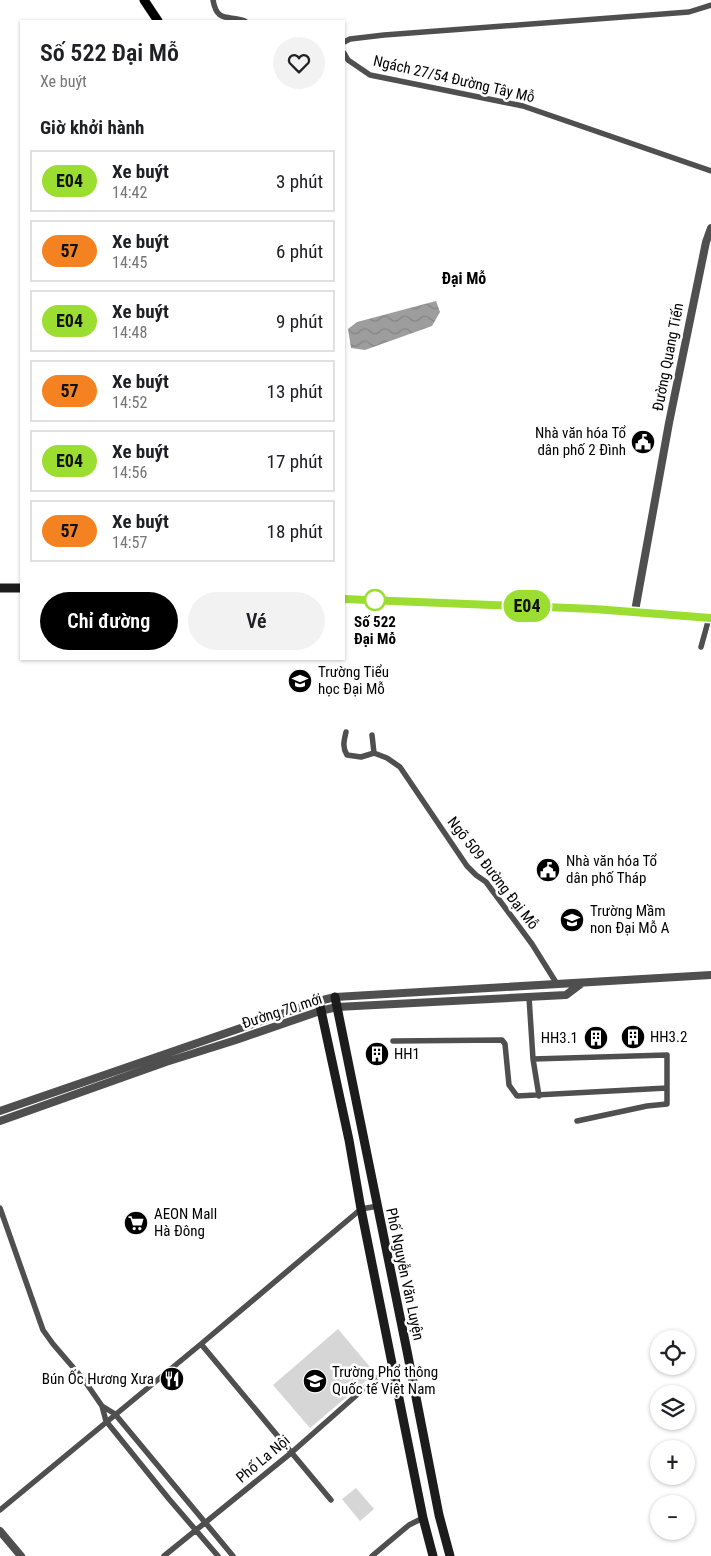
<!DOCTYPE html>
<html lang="vi">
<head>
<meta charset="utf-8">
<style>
  body { margin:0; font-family:"Roboto Condensed",sans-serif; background:#f2f2f2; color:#202124; height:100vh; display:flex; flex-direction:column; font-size:19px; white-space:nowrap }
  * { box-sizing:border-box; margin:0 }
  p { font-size:16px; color:#757577 }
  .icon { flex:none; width:28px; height:28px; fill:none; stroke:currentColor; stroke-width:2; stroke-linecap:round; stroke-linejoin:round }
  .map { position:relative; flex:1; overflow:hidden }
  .details { position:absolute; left:20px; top:20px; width:325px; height:640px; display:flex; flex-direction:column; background:#fff; border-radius:0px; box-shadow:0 1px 4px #0004 }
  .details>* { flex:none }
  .badge { padding:0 10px; border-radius:16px; font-size:18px; line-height:32px }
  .tools { position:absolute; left:650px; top:1330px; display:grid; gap:10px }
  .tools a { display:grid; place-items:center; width:45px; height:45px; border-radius:50%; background:#fff; box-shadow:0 1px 4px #0004; font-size:25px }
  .map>.badge { position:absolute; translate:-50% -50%; box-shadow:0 0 0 2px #fff }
  h2 { padding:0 20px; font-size:19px; line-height:45px }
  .round { display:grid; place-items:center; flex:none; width:52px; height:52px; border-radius:26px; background:#f2f2f2 }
  .overview { display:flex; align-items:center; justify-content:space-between; height:85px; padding:0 20px }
  h1 { font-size:24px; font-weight:600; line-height:38px }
  .button { display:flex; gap:10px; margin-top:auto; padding:10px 20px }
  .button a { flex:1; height:58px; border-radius:30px; background:#000; color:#fff; font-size:20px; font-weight:600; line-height:58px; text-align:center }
  .button a+a { background:#f2f2f2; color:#202124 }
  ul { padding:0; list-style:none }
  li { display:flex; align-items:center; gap:15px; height:62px; margin:0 10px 8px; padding:0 10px; border:2px solid #e0e0e0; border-radius:0px }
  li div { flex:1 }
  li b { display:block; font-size:19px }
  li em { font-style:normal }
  li .badge { min-width:55px; font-weight:700; text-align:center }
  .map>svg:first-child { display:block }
  .green { fill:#d6d6d6 }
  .water { fill:url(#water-waves) }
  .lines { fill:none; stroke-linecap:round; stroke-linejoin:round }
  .primary-casing { stroke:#dbdbdb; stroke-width:10 }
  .minor { stroke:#4f4f4f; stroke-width:5.5 }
  .tertiary { stroke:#4f4f4f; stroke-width:8 }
  .secondary { stroke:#1c1c1c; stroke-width:9 }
  .primary { stroke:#000; stroke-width:9 }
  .line-casing { stroke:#fff; stroke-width:11 }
  .line { stroke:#9cdd31; stroke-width:8 }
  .stop-dot { fill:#fff; stroke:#9cdd31; stroke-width:2.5 }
  .labels { text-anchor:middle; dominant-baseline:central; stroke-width:5; stroke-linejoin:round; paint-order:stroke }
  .street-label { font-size:15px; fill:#000; stroke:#fff }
  .poi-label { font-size:15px; fill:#000; stroke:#fff; text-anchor:start }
  .stop-label { font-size:15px; font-weight:bold; fill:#000; stroke:#fff }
  .neighbourhood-label { font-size:16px; font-weight:bold; fill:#000; stroke:#fff }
</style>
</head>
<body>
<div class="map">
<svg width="711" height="1556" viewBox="0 0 711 1556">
  <defs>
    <pattern id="water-waves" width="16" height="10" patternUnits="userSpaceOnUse" patternTransform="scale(1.25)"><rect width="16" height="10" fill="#9d9d9d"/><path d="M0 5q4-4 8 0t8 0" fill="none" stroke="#858585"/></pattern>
  </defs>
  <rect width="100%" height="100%" fill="#fff"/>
  <path class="green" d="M338 1329 375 1373 310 1428 273 1385Z
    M356 1488 374 1509 360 1521 342 1499Z"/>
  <path class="water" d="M436 301 440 312 432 326 365 350 351 348 348 329 357 322Z"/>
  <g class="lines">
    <g class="primary-casing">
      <path id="primary" d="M144 0 158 21
        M344 599 593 609 711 618"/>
    </g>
    <path class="minor" d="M213 0C217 23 228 15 245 21
      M344 42 350 39 384 35 689 12 711 5
      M344 53 348 60 370 75 523 106 711 171
      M701 647 709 618
      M346 732C344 741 342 747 347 755L361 757 374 753
      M372 735 374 753 387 758 400 767 467 866 476 875 486 882 532 944 557 984
      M529 997 533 1059
      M393 1041 502 1040 505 1044 509 1085 517 1096 667 1088
      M539 1096 533 1059 667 1055V1104L647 1106 577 1121
      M0 1208 43 1330 53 1344 84 1380 102 1406 106 1421 169 1499 218 1556
      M201 1344 331 1500
      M102 1406 115 1414 233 1556
      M0 1510 201 1344 361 1209 378 1206
      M164 1556 291 1453 376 1378
      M372 1556 409 1525 423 1518"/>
    <path class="tertiary" d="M635 611 669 423 706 242 711 228
      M0 1111 319 1001 335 997 711 975
      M0 1121 166 1062 236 1040 320 1011 337 1007 566 995 582 983
      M0 1531 21 1556"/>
    <path class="secondary" d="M0 588H21
      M335 997 407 1351 439 1515 450 1556
      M319 1001 349 1140 361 1209 423 1518 433 1556"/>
    <use href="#primary" class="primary"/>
  </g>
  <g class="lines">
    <g class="line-casing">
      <path id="line" d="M344 599 594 609 711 618"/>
    </g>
    <use href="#line" class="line"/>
  </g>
  <defs>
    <g id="civic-disc" transform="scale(1.25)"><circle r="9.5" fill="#000" stroke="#fff"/><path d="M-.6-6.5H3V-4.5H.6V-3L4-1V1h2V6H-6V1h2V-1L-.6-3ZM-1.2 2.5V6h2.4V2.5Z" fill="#fff"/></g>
    <g id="school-disc" transform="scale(1.25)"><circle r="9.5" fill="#000" stroke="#fff"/><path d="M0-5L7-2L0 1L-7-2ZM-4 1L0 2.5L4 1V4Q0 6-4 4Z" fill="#fff"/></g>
    <g id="building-disc" transform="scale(1.25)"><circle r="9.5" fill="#000" stroke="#fff"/><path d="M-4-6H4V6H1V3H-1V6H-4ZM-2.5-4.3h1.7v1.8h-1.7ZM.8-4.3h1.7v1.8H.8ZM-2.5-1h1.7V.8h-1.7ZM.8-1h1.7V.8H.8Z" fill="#fff"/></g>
    <g id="supermarket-disc" transform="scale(1.25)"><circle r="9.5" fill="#000" stroke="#fff"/><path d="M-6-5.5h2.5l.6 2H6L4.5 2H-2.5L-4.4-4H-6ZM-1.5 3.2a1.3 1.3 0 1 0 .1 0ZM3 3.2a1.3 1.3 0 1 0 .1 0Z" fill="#fff"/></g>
    <g id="restaurant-disc" transform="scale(1.25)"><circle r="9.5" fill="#000" stroke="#fff"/><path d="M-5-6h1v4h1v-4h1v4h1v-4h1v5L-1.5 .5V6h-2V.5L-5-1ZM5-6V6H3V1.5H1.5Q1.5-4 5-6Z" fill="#fff"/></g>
  </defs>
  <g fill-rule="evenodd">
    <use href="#civic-disc" x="643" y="442"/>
    <use href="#school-disc" x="300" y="681"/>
    <use href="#civic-disc" x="548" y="870"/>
    <use href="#school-disc" x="572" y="920"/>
    <use href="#building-disc" x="633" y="1037"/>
    <use href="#building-disc" x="596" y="1038"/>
    <use href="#building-disc" x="377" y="1054"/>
    <use href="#supermarket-disc" x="136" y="1223"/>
    <use href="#restaurant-disc" x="172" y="1379"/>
    <use href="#school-disc" x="315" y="1381"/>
  </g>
  <circle class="stop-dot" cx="375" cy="600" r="10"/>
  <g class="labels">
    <g class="street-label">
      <text transform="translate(454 79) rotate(13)">Ngách 27/54 Đường Tây Mỗ</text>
      <text transform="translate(668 357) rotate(-79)">Đường Quang Tiến</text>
      <text transform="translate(493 873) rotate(52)">Ngõ 509 Đường Đại Mỗ</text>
      <text transform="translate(282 1011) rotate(-18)">Đường 70 mới</text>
      <text transform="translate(405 1274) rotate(78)">Phố Nguyễn Văn Luyện</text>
      <text transform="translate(263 1459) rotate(-40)">Phố La Nội</text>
    </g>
    <g class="poi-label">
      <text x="626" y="433" text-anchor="end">Nhà văn hóa Tổ<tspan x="626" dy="17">dân phố 2 Đình</tspan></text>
      <text x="318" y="672">Trường Tiểu<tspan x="318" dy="17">học Đại Mỗ</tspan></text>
      <text x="566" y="861">Nhà văn hóa Tổ<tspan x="566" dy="17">dân phố Tháp</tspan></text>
      <text x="590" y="911">Trường Mầm<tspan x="590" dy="17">non Đại Mỗ A</tspan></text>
      <text x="650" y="1037">HH3.2</text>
      <text x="578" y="1038" text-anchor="end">HH3.1</text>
      <text x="394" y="1054">HH1</text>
      <text x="154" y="1214">AEON Mall<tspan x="154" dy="17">Hà Đông</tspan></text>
      <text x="332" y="1372">Trường Phổ thông<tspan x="332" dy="17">Quốc tế Việt Nam</tspan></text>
      <text x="154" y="1379" text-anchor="end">Bún Ốc Hương Xưa</text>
    </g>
    <g class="stop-label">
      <text x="375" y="622">Số 522<tspan x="375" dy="17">Đại Mỗ</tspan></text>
    </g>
    <g class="neighbourhood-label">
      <text x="464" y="278">Đại Mỗ</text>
    </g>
  </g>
</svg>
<div class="tools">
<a><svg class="icon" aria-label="locate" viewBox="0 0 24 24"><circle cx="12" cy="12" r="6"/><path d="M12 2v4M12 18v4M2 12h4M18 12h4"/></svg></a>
<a><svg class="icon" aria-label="layers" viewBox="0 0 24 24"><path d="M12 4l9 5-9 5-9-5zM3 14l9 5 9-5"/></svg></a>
<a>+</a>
<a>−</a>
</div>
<b class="badge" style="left:527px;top:606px;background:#9cdd31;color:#111">E04</b>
<section class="details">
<div class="overview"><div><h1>Số 522 Đại Mỗ</h1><p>Xe buýt</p></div><a class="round"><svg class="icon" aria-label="heart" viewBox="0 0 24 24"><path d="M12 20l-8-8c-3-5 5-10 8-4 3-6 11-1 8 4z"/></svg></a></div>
<h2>Giờ khởi hành</h2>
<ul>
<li><span class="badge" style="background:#9cdd31;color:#111">E04</span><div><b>Xe buýt</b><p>14:42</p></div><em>3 phút</em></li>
<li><span class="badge" style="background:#f58220;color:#111">57</span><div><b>Xe buýt</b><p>14:45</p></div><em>6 phút</em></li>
<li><span class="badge" style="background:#9cdd31;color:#111">E04</span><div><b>Xe buýt</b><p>14:48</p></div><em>9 phút</em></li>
<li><span class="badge" style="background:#f58220;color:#111">57</span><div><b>Xe buýt</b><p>14:52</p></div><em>13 phút</em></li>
<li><span class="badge" style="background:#9cdd31;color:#111">E04</span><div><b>Xe buýt</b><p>14:56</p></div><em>17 phút</em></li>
<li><span class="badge" style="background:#f58220;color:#111">57</span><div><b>Xe buýt</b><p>14:57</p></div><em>18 phút</em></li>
</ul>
<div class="button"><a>Chỉ đường</a><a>Vé</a></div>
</section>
</div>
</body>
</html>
